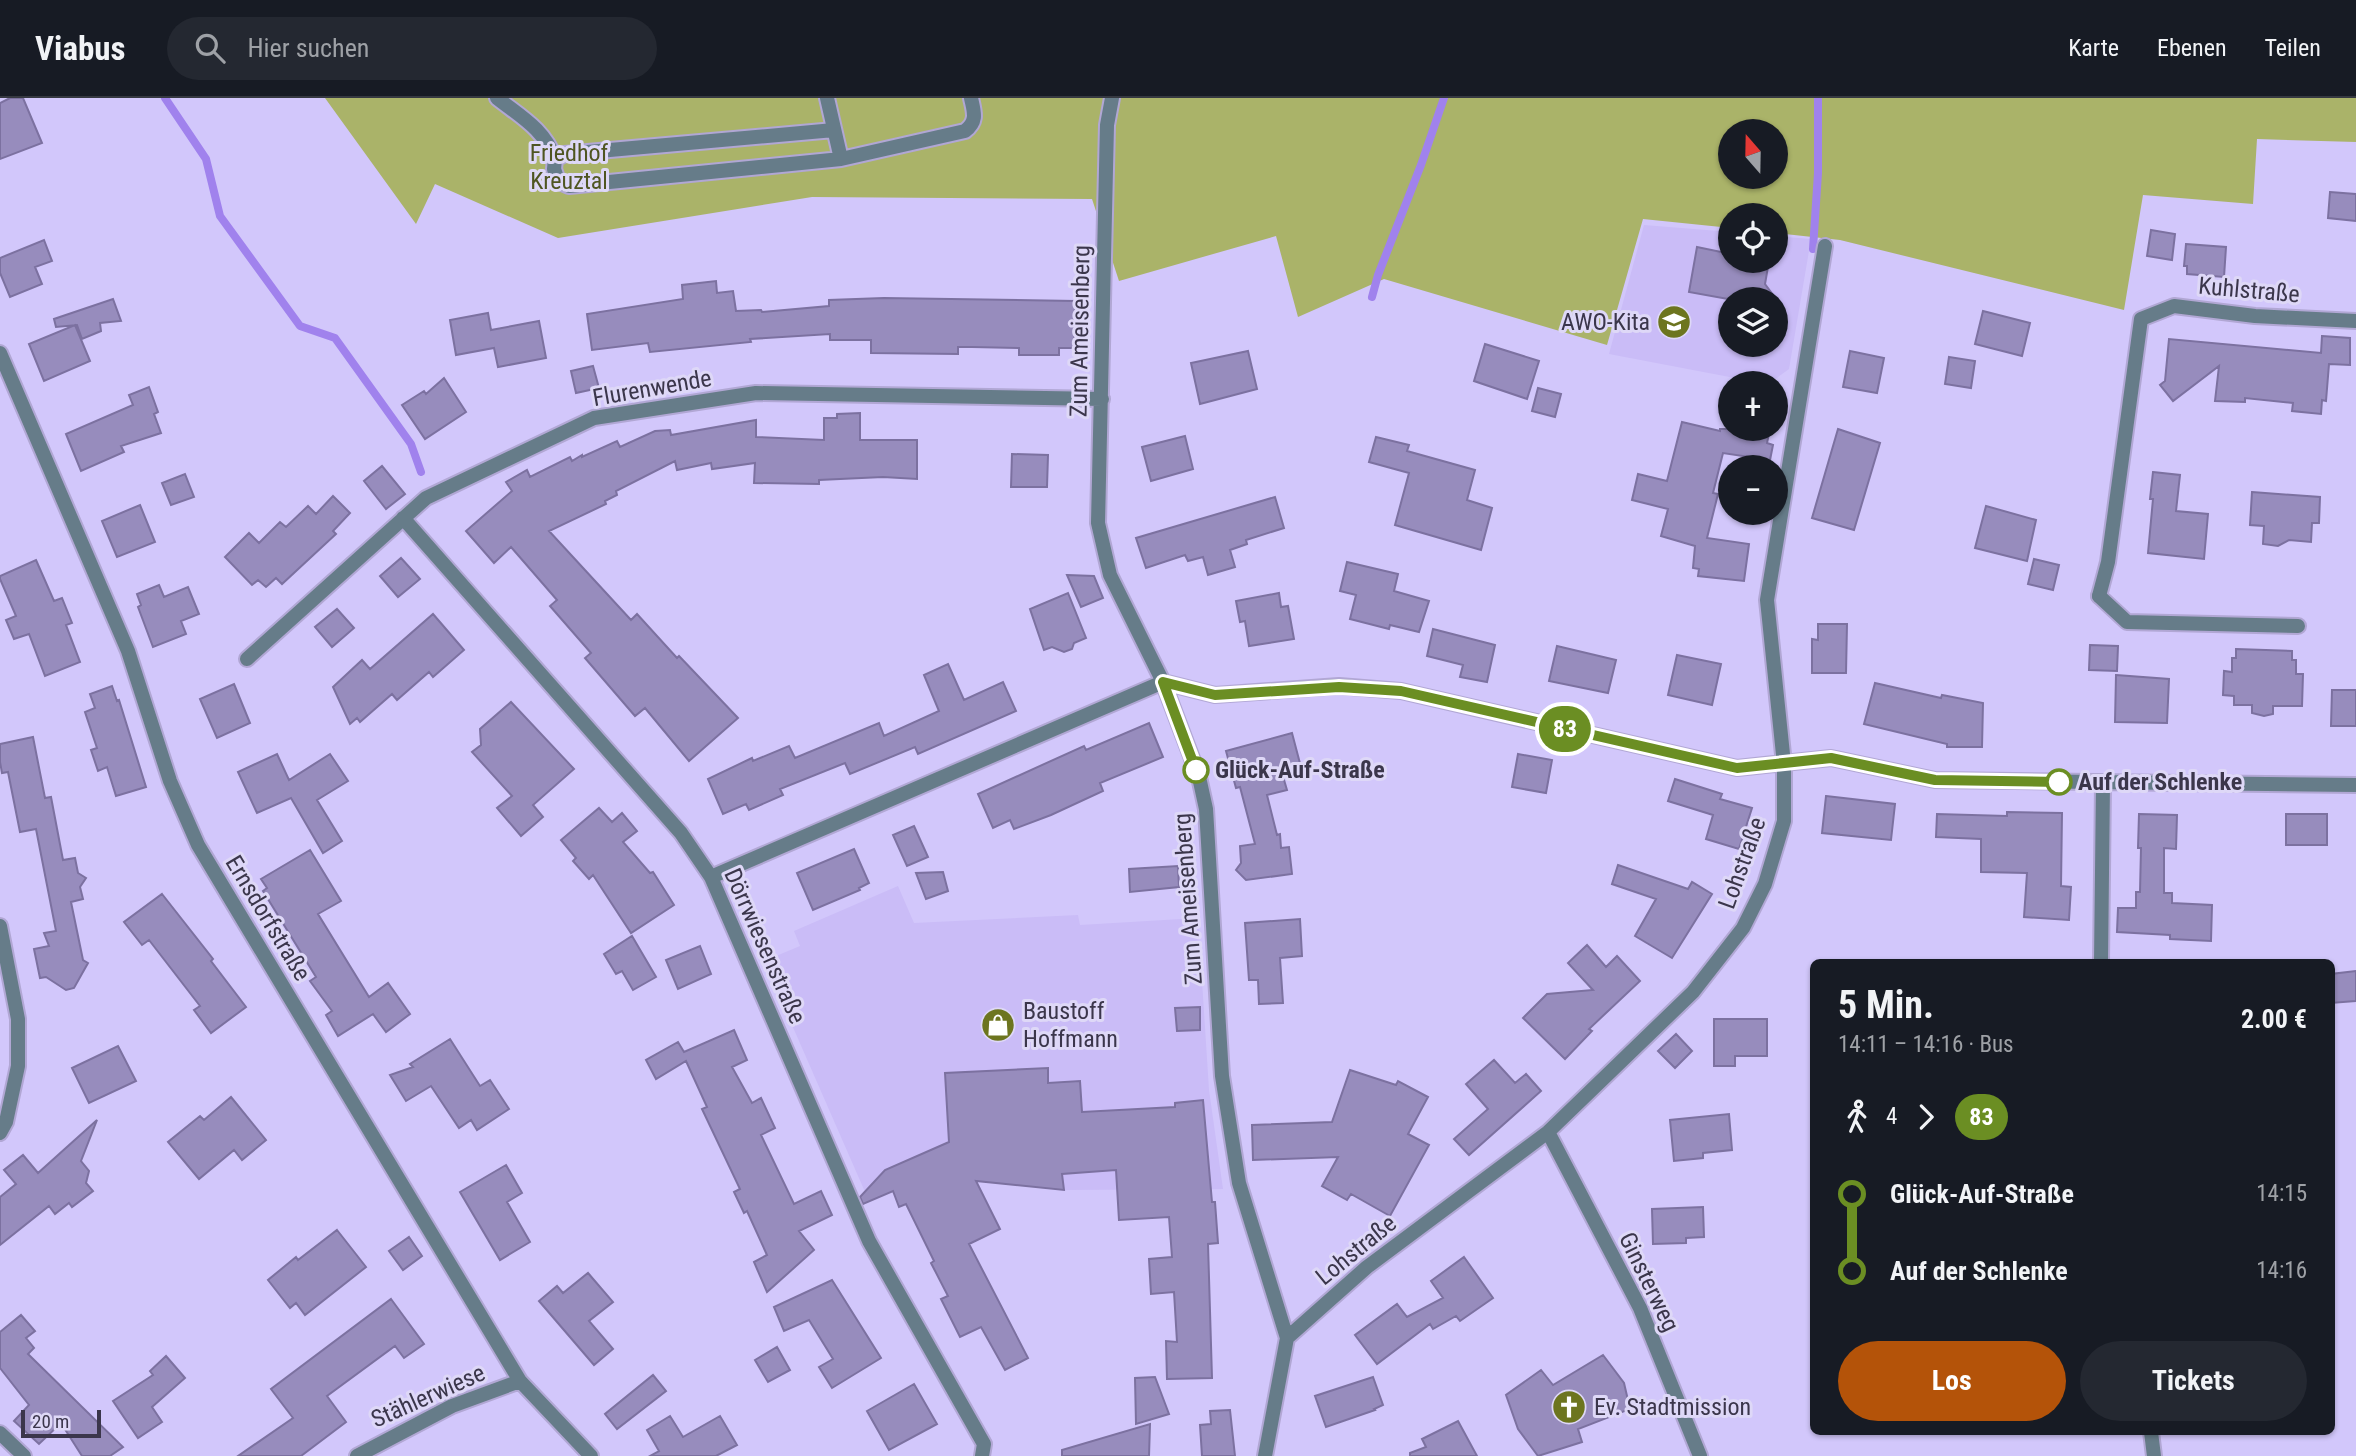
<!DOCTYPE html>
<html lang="de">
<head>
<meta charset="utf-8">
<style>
  body { margin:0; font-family:"Roboto Condensed",sans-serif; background:#242831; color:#f1f3f6; height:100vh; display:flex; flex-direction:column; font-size:26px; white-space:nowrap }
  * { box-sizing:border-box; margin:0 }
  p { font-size:23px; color:#9ea1a6 }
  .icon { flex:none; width:38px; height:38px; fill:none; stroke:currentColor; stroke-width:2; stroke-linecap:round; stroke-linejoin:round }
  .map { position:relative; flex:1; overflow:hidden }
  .panel { position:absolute; left:1810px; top:861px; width:525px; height:476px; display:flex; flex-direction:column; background:#171b24; border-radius:10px; box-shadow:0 2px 5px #0004 }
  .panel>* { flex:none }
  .badge { padding:0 14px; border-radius:23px; font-size:24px; line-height:46px }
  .needle { width:46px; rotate:340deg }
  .buttons { position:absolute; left:1718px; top:21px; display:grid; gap:14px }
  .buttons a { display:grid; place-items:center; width:70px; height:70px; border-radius:50%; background:#171b24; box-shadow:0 2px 5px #0004; font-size:35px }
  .scale { position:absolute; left:21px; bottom:18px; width:80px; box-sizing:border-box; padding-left:7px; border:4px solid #3b364b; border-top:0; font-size:19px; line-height:24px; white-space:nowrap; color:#3b364b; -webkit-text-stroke:5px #ded8f7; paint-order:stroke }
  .map>.badge { position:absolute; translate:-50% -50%; box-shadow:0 0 0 4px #fff }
  .legs { display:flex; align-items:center; gap:10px; height:77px; padding:0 28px; font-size:23px }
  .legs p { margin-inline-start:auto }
  .overview { display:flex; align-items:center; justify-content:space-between; height:119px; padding:0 28px }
  h1 { font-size:38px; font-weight:700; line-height:52px }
  .action { display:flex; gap:14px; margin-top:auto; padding:14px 28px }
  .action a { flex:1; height:80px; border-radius:42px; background:#b45309; color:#fff; font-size:28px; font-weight:700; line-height:80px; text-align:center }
  .action a+a { background:#242831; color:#f1f3f6 }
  ul { padding:0 28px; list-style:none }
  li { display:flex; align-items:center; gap:24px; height:77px; font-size:26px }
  li i { display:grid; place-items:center; width:10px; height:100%; margin:0 9px; background:currentColor }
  li i::after { content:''; width:18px; height:18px; margin:-9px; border:5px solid; border-radius:50%; background:#171b24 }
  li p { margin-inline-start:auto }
  li:first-child i { background:linear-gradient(#0000 50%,currentColor 0) }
  li:last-child i { background:linear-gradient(currentColor 50%,#0000 0) }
  header { display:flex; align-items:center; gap:42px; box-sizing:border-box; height:98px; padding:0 35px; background:#171b24; border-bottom:2px solid #363941 }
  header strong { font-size:33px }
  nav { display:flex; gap:38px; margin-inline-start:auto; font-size:24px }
  .search { width:490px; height:63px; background:#242831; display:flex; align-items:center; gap:18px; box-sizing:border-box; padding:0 24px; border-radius:38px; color:#9ea1a6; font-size:26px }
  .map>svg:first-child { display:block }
  .built { fill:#cabcf7; fill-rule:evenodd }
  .green { fill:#aab369; fill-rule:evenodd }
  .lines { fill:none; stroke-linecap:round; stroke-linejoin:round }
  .stream { stroke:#a082ed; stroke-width:8 }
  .building { fill:#978cbd; stroke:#7c71a0; stroke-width:2 }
  .service-casing { stroke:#b1a7d4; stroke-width:18 }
  .minor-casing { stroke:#b1a7d4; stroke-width:18 }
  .service { stroke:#667c89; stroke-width:14 }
  .minor { stroke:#667c89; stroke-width:14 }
  .line-1-casing { stroke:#fff; stroke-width:16 }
  .line-1 { stroke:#6b8e23; stroke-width:10 }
  .stop-1-dot { fill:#fff; stroke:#6b8e23; stroke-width:3.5 }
  .labels { text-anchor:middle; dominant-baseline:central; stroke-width:6; stroke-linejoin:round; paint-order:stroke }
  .park-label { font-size:24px; fill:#4f5521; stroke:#ded8f7 }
  .street-label { font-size:24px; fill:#3b364b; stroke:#ded8f7 }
  .poi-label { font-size:24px; fill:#3b364b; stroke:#ded8f7; text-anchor:start }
  .stop-label { font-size:24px; font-weight:bold; fill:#3b364b; stroke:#ded8f7; text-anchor:start }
</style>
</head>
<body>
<header>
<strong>Viabus</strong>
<div class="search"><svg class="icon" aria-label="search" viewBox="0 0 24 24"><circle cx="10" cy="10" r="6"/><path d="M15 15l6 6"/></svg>Hier suchen</div>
<nav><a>Karte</a><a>Ebenen</a><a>Teilen</a></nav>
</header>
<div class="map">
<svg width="2356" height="1358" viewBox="0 0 2356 1358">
  <rect width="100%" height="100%" fill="#d2c7fb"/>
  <path class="built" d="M1644 127 1731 134V163H1776V138L1811 141 1789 271 1770 285H1761L1609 256ZM1731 201H1776V247H1731Z
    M898 788 914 825 1078 817 1080 827 1198 820 1209 992 1223 1091 1064 1092 929 1077 869 1103 764 863 800 848 794 833Z"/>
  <path class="green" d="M325 0H2356V44L2257 41 2253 106 2143 97 2124 212 1840 142 1776 135V117H1731V130L1643 121 1607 247 1384 181 1298 219 1276 138 1119 183 1092 101 812 99 558 140 435 86 416 126ZM1731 33H1776V79H1731Z"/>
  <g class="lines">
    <path class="stream" d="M165 0 206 61 220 118 300 228 335 240 411 346 421 374
      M1813 151 1818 75V0
      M1372 199 1378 177 1421 67 1444 0"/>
  </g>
  <path class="building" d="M10 0H23L42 45 0 61V5Z
    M2330 94 2356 96V123L2328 120Z
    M2151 132 2175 136 2172 162 2147 158Z
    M44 142 52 163 35 169 42 186 10 199 0 175V160Z
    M2186 146 2226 149 2224 179 2187 176V168H2184Z
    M1697 149 1731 156V163H1769L1765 186 1776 201H1728L1689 194Z
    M716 183 717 195 733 193 736 213 761 212 762 214 829 208V202L884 200 1075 203 1074 250H1059V257H1019V250L972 249H958V256L871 255V242H830V236L750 241 751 244 650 254 648 245 592 252 587 216 683 201 682 187Z
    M113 201 121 223 100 225 101 233 82 241 77 227 56 229 54 221Z
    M1983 213 2030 225 2022 258 1975 246Z
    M488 215 491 232 539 223 546 260 498 269 494 250 456 257 450 222Z
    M75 227 90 263 44 283 29 246Z
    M2322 238 2350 240V267L2329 266 2326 303 2322 302 2321 316 2292 313 2293 305 2245 300V304L2215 303 2219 268 2173 303 2160 287 2165 283 2169 241 2321 255Z
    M1485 246 1539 263 1527 301 1474 283Z
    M1248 253 1257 291 1200 306 1191 265Z
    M1850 253 1884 260 1877 295 1843 289Z
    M1949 259 1975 263 1971 290 1945 286Z
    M593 268 599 290 576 295 571 273Z
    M444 280 466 314 425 341 402 307 424 293 426 296Z
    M149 289 158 314 154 316 161 335 121 348 124 354 81 373 66 336 133 307 129 297Z
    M1538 290 1561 296 1555 319 1532 313Z
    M860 315V342H917V381L883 379 819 382V386L754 385 755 365 712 371 711 365 677 372 675 363 616 393 617 397 605 403 606 406 549 433 631 522 637 516 677 560 679 558 738 620 689 663 645 610 635 618 585 560 591 555 550 508 557 502 511 449 494 465 466 433 512 393 506 384 527 372 530 379 570 359 572 363 582 357V359L617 343 620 349 655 333 670 332 671 337 756 322V339L824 342V320H837V316Z
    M1682 324 1720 333V331H1770L1767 345 1773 347 1770 362 1723 355 1713 395 1718 396 1707 440 1749 446 1744 483 1698 478 1699 471 1693 470 1695 448 1661 438 1668 411 1632 402 1638 376 1667 383Z
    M1838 331 1880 345 1854 432 1812 420Z
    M1185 338 1193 371 1151 383 1142 349Z
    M1376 339 1409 347 1407 353 1475 372 1467 402 1492 410 1481 452 1395 427 1409 375 1369 364Z
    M1012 356 1048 357 1047 389H1011Z
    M382 368 405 396 386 411 364 383Z
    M2153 374 2180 377 2176 413 2208 416 2204 461 2148 455 2153 401H2150Z
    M185 376 194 399 171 407 162 385Z
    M2252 394 2320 399 2319 425H2312L2311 444 2289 442 2278 448 2263 446 2264 428 2250 427Z
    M333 398 350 415 333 433 336 436 282 486 276 480 266 489 258 482 252 487 225 459 249 435 259 445 280 424 286 429 308 408 316 416Z
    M1275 399 1284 430 1246 442 1247 446 1230 452 1235 469 1208 477 1203 459 1188 463 1185 457 1146 470 1136 440Z
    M140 407 155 444 117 459 102 423Z
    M1986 408 2036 422 2027 463 1975 450Z
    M401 460 420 481 398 499 380 478Z
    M2034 461 2059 467 2053 492 2028 486Z
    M36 462 54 503 62 500 72 525 66 527 80 564 45 578 29 536 14 541 6 522 16 518 0 481V478Z
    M1347 464 1398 476 1394 493 1429 503 1419 534 1390 527 1389 531 1350 521 1356 497 1340 493Z
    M1067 477 1094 478 1103 500 1081 509Z
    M159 487 164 499 188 489 199 516 181 523 186 536 153 549 138 509 141 507 137 496Z
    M1068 495 1086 540 1074 545 1072 551 1064 554 1052 549 1044 552 1030 511Z
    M1279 495 1281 509 1288 508 1294 541 1249 548 1245 523 1240 524 1236 503Z
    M337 511 354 530 332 549 315 529Z
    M433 516 464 552 433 579 429 574 397 602 392 596 360 624 357 620 350 626 333 589 362 562 370 571Z
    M1818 526H1847L1846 575H1812V541L1818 542Z
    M1433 531 1495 547 1487 584 1460 579 1463 567 1427 558Z
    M2090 547 2118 548 2117 573 2089 572Z
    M1557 548 1616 562 1608 595 1549 583Z
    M2236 551 2292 553V562H2296V576H2303L2302 608H2273V616L2264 618 2252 615V607H2234V598L2223 597 2224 573 2232 574V560H2236Z
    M1677 557 1721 566 1712 607 1668 597Z
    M948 566 964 602 1003 584 1016 613 918 656 915 649 850 676 845 665 780 691 783 697 749 712 746 706 723 716 708 681 752 660 753 663 789 648 795 660 879 625 884 638 939 613 924 577Z
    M2116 577 2169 581 2167 625 2115 624Z
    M1875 585 1941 600 1942 597 1983 605 1982 649H1947V646L1864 626Z
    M234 586 250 625 217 640 200 601Z
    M112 588 117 603 119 602 146 689 116 698 107 669 98 673 91 652 97 650 85 614 95 610 90 596Z
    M2332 592H2356V628H2331Z
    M511 604 574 671 533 707 543 719 521 738 497 710 512 698 472 654 481 647 480 631Z
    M1149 625 1163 659 1100 685 1103 693 1051 717 1014 731 1010 722 993 730 978 696 1084 648 1086 652Z
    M1292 635 1302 673 1282 675 1287 692 1267 697 1277 737 1280 736 1281 750 1289 749 1292 776 1246 782 1236 772 1241 765 1240 748 1255 746 1240 689 1236 690 1226 653Z
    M33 639 45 700 51 699 63 762 75 760 78 775 86 780 80 789 83 801 71 804 83 862 88 865 74 890 66 892 46 879 40 880 34 851 49 848 44 835 56 833 36 731 20 734 8 674 2 675 0 664V646Z
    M277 656 289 682 330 656 348 683 317 702 342 743 323 755 291 700 257 715 238 674Z
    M1518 656 1552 662 1546 695 1512 689Z
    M1675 681 1722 696 1720 701 1752 710 1739 751 1706 741 1713 717 1668 703Z
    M1826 698 1895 706 1891 742 1822 735Z
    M599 710 612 724 622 715 637 733 623 744 650 775 653 774 674 807 631 835 593 777 589 781 573 763 576 760 561 742Z
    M2007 714 2062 715 2061 788 2071 789 2069 822 2024 819 2027 775 1981 774V741L1936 739 1937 716 2007 718Z
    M2139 716 2177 717 2176 751 2164 750V795H2172V805L2212 807 2211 843 2170 841V837L2117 834 2118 810H2136V794H2140L2141 750H2138Z
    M2286 716H2327V747H2286Z
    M914 728 928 759 907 768 893 737Z
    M854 751 869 785 859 790 860 792 813 812 797 775Z
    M310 752 341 803 318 816 369 899 388 885 410 916 386 934 373 916 338 938 326 917 332 913 310 883 316 879 263 793 267 790 261 781Z
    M1618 767 1688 791 1692 784 1712 796 1672 860 1635 838 1656 801 1612 786Z
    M1178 768 1179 789 1130 794 1129 771Z
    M943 774 948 793 926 801 916 775Z
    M162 796 213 861 211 863 246 909 211 935 194 912 200 908 149 842 142 847 124 824Z
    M1300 821 1302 858 1280 860 1283 905 1259 906 1258 882H1249L1245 825Z
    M632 838 656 879 633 892 622 873 616 876 604 856Z
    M1587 847 1606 869 1617 858 1640 883 1589 931 1592 933 1565 961 1523 920 1547 896 1593 892 1568 865Z
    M700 848 711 876 678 891 666 862Z
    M2356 873V903L2331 905V876Z
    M1200 909V932L1177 933 1175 910Z
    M1714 921H1767V958H1735V968H1714Z
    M734 932 747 962 732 969 752 1005 761 1000 775 1030 761 1037 794 1106 821 1093 832 1117 799 1133 814 1152 767 1194 754 1164 767 1157 747 1113 744 1115 734 1094 740 1091 702 1011 707 1009 686 963 656 981 646 962 678 944 684 954Z
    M1676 936 1692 953 1675 970 1658 953Z
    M450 941 480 988 490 982 509 1011 477 1032 471 1022 459 1030 431 988 406 1003 390 977 413 969 410 966Z
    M118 948 136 983 89 1005 72 970Z
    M1494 962 1515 985 1526 976 1541 993 1469 1057 1454 1041 1488 1011 1466 986Z
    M1048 970V985L1080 983 1082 1014 1175 1009V1005L1203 1002 1212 1104H1215L1218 1145 1208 1146 1212 1280 1167 1281 1166 1243 1177 1244 1174 1194 1151 1196 1149 1161 1172 1159 1169 1119 1119 1122 1116 1072 1062 1076 1064 1092 976 1083 1000 1131 969 1146 1028 1260 1005 1272 981 1229 960 1239 941 1201 948 1198 931 1165 934 1163 906 1106 899 1109 893 1093 863 1106 860 1099 885 1072 949 1044 945 975Z
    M1350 972 1396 987 1398 983 1428 999 1408 1036 1429 1047 1390 1118 1351 1096 1347 1102 1322 1088 1338 1059 1253 1062 1252 1027 1332 1024Z
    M231 999 266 1042 242 1062 234 1052 199 1081 168 1044 200 1018 204 1022Z
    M1729 1016 1732 1052 1703 1055V1060L1674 1063 1670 1022Z
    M97 1022 81 1063 89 1073 86 1085 93 1093 72 1109 69 1105 55 1116 49 1108 0 1147V1099L16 1086 4 1072 23 1057 38 1075Z
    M506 1067 522 1095 507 1104 530 1144 500 1162 460 1094Z
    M1703 1109 1704 1139 1686 1140V1145L1653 1146 1652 1111Z
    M337 1132 366 1169 305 1217 296 1205 290 1210 268 1182 296 1159 298 1162Z
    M409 1139 422 1158 403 1172 389 1153Z
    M1464 1159 1493 1200 1460 1223 1456 1218 1433 1231 1430 1226 1377 1266 1355 1237 1397 1206 1407 1219 1443 1200 1431 1183Z
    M588 1175 613 1204 589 1223 613 1251 594 1267 539 1203 557 1188 563 1195Z
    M832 1182 881 1260 832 1290 819 1269 833 1261 809 1222 784 1233 774 1209Z
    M391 1201 424 1246 404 1260 395 1248 327 1298 346 1324 301 1358H238L293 1320 271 1291Z
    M21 1217 35 1233 26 1240 34 1250 28 1256 123 1349 110 1358H82L61 1325 39 1346 14 1323 29 1307 0 1270V1234Z
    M777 1249 790 1272 768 1284 755 1262Z
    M1603 1257 1624 1285 1630 1311 1578 1331 1582 1344 1538 1358 1518 1331 1506 1297 1541 1272 1553 1287Z
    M166 1258 185 1280 152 1309 162 1324 138 1340 113 1303 153 1277 150 1273Z
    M653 1277 666 1293 617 1331 605 1316Z
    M1155 1279 1169 1316 1136 1326 1135 1280Z
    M1373 1279 1383 1307 1374 1311 1375 1312 1326 1329 1315 1298Z
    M914 1286 937 1326 889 1352 867 1313Z
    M1230 1312 1235 1358H1202L1200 1327 1211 1326 1210 1313Z
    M670 1318 683 1339 720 1318 737 1347 716 1358H650L659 1353 647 1332Z
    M1458 1323 1477 1358H1410V1355L1426 1349 1422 1341Z
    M1150 1326 1149 1358H1062V1352Z"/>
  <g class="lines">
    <g class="service-casing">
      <path id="service" d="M497 0C521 19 544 31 555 61
        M827 0 841 61 569 88 558 83 554 71 555 61 565 56 834 32
        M841 61 965 33C978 23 974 14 971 0
        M2099 498 2127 524 2298 528"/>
    </g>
    <g class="minor-casing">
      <path id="minor" d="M1112 0 1107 27 1098 425 1110 477 1163 584 1199 679 1206 711 1222 978 1239 1085 1287 1240 1265 1358
        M0 255 128 553 170 683 198 747 520 1283 591 1358
        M403 420 681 735 711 779 869 1143 984 1346 982 1358
        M2099 498 2108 464 2141 221 2174 208 2255 218 2356 223
        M247 561 426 400 594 320 756 295 1102 301
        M711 779 1163 584 1215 597 1339 588 1401 593 1737 670 1831 660 1935 682 2356 687
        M0 828 18 921V968L6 1024 0 1035
        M2101 864 2103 685
        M1548 1034 1640 1210 1700 1358
        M1287 1240 1367 1169 1548 1034 1693 894 1743 830 1765 786 1784 723V666L1767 502 1825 148
        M2151 1334 2154 1358
        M0 1335 24 1358
        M357 1358 452 1308 520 1283"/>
    </g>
    <use href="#service" class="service"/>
    <use href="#minor" class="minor"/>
  </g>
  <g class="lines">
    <g class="line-1-casing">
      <path id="line-1" d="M1196 672 1163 584 1215 597 1339 589 1401 593 1737 670 1831 660 1935 682 2059 684"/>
    </g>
    <use href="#line-1" class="line-1"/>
  </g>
  <defs>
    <g id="school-disc" transform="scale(1.75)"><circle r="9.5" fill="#6d751f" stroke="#ded8f7"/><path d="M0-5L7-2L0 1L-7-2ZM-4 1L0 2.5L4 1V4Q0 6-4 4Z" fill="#fff"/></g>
    <g id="shop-disc" transform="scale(1.75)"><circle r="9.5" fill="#6d751f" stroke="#ded8f7"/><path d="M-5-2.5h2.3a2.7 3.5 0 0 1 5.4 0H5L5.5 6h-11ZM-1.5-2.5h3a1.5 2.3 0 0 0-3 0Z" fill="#fff"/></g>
    <g id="church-disc" transform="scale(1.75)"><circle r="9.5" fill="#6d751f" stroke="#ded8f7"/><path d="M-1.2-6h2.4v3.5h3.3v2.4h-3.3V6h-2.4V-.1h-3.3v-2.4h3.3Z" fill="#fff"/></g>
  </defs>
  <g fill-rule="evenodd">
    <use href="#school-disc" x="1674" y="224"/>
    <use href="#shop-disc" x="998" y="927"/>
    <use href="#church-disc" x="1569" y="1309"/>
  </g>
  <g class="stop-1-dot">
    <circle cx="1196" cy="672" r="12"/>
    <circle cx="2059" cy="684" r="12"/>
  </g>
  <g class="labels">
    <g class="park-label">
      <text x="569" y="55">Friedhof<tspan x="569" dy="28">Kreuztal</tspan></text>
    </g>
    <g class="street-label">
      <text transform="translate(2249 192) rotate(5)">Kuhlstraße</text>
      <text transform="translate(1080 233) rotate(-89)">Zum Ameisenberg</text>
      <text transform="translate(652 290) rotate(-10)">Flurenwende</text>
      <text transform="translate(1742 765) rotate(-70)">Lohstraße</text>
      <text transform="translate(1188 801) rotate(-94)">Zum Ameisenberg</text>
      <text transform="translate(268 820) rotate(59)">Ernsdorfstraße</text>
      <text transform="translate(765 848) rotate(66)">Dörrwiesenstraße</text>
      <text transform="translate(1356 1152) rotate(-39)">Lohstraße</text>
      <text transform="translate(1649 1184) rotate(64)">Ginsterweg</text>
      <text transform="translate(428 1298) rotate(-24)">Stählerwiese</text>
    </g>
    <g class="poi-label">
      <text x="1650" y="224" text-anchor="end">AWO-Kita</text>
      <text x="1023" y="913">Baustoff<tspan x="1023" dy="28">Hoffmann</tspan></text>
      <text x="1594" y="1309">Ev. Stadtmission</text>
    </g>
    <g class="stop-label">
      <text x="1215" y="672">Glück-Auf-Straße</text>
      <text x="2078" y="684">Auf der Schlenke</text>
    </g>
  </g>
</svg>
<div class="buttons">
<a><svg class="needle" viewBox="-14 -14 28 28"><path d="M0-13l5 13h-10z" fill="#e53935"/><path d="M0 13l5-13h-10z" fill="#9ea1a6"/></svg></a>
<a><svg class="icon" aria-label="locate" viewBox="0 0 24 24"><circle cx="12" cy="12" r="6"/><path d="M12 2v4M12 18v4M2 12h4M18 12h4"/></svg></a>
<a><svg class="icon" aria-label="layers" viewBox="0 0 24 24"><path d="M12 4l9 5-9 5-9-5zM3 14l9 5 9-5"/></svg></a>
<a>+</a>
<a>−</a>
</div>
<div class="scale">20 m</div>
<b class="badge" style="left:1565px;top:631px;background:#6b8e23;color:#fff">83</b>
<section class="panel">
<div class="overview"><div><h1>5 Min.</h1><p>14:11 – 14:16 · Bus</p></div><b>2.00 €</b></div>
<div class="legs"><svg class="icon" aria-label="walk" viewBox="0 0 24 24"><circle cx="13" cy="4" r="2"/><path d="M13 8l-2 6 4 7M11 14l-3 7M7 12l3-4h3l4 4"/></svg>4<svg class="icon" aria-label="forward" viewBox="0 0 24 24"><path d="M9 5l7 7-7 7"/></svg><b class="badge" style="background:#6b8e23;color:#fff">83</b></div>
<ul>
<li><i style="color:#6b8e23"></i><b>Glück-Auf-Straße</b><p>14:15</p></li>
<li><i style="color:#6b8e23"></i><b>Auf der Schlenke</b><p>14:16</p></li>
</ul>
<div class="action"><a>Los</a><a>Tickets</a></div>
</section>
</div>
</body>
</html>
